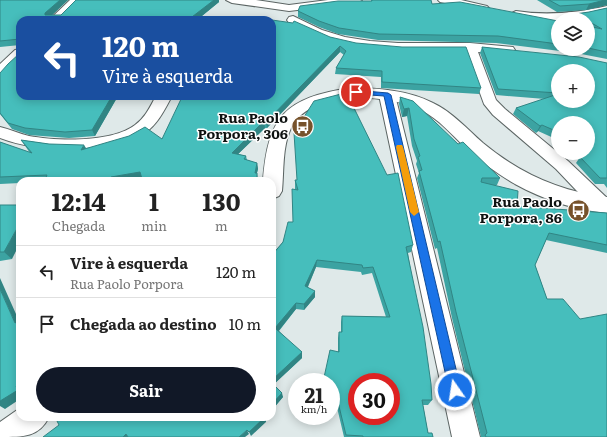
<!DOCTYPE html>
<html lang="pt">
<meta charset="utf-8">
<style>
:root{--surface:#fff;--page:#f6f6f6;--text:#222;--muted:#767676;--line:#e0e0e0;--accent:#111827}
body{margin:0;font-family:Literata,serif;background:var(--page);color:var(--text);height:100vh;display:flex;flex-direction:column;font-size:15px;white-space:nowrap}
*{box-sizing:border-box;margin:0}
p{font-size:13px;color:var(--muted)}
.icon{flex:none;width:22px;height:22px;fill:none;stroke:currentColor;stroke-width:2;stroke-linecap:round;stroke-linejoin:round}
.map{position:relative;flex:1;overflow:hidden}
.drawer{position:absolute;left:16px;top:177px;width:260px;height:244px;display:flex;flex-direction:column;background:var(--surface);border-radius:12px;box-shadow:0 2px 10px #0003}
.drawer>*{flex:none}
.top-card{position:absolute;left:16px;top:16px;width:260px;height:84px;border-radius:12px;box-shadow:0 2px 10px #0003;background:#1a4fa0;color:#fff;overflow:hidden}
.tools{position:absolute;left:551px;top:12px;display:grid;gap:8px}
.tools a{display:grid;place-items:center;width:44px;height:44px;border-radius:50%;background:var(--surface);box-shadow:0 2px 10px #0003;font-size:20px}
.speed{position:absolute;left:288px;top:373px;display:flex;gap:8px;font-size:20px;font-weight:700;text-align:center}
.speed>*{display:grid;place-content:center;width:52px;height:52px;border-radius:50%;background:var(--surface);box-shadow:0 2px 10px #0003;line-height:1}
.speed small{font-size:10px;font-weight:400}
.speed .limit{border:6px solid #d22;background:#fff;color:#111}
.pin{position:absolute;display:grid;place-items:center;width:34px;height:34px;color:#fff;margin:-17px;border:2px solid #fff;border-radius:50%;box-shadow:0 1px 4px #0007}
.me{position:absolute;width:44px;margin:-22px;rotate:347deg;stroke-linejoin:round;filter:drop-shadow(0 0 3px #0008)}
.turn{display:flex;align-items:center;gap:14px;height:84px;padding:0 20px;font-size:18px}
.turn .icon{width:52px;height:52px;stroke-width:2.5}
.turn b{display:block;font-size:28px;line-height:34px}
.eta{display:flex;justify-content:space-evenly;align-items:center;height:68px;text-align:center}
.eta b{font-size:24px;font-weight:700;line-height:28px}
.cta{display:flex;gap:8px;margin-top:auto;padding:8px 20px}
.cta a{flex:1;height:46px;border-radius:24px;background:var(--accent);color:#fff;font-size:16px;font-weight:700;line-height:46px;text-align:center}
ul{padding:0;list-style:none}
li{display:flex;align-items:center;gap:12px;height:52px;padding:0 20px;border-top:1px solid var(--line)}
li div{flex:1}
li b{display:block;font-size:15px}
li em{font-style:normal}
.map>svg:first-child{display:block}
</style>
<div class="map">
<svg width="607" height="437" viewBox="0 0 607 437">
<rect width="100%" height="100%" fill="#dfe9e9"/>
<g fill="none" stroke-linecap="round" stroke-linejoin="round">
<defs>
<path id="minor" d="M70 0H82L62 20H49Z
M226 0H256L289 5 328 0H362L356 3 289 11 232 3Z
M438 0H461L487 6 489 8 487 10 483 11 440 2Z
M607 6V13L578 19H558V21H539L512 17 510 15 512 13 516 11C547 16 576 13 607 6Z
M293 16 322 30 345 37 370 41 398 43H470L513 47 515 50 513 53 508 54 478 52 496 100 505 109 568 161 607 198V211L602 212 595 210 556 169 493 115 484 104 465 52C415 51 361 55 313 35 305 32 297 27 289 23L287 20 289 17Z
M20 49V60L5 74 0 75V64L15 50Z
M387 90 392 92 395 95 480 437H452L379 95 382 92Z
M156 96H172C165 109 158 124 145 133 113 158 36 152 0 138V127C10 129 19 134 29 136 57 141 111 143 135 125 145 118 150 107 156 96Z"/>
<path id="tertiary" d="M350 88C378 88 408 90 433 103 452 112 467 129 483 143 519 173 561 192 607 197V213C575 210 544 200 515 184 498 174 481 162 467 149 452 135 439 119 421 110 387 93 310 89 291 128 282 147 284 171 282 191L279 196 272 199V181H263C268 116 285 98 350 88Z
M20 408V417H49C39 437 24 437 0 437V422Z"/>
</defs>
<!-- minor casing -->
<use href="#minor" stroke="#5c6564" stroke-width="2"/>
<!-- tertiary casing -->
<use href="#tertiary" stroke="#5c6564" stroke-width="2"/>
<!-- minor -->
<use href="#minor" fill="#fff" fill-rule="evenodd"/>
<!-- tertiary -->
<use href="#tertiary" fill="#fff" fill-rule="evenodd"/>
</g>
<!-- wall -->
<path fill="#3ca3a2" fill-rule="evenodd" d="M0 0H68L52 15H61L76 0H219V2L197 20H20V45L0 47Z
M371 0H431L432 4 558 21V49H588V19H572L575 14 589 12 607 8V59L576 53 496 43 378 40 338 34 319 27 298 17V11L371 1Z
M537 0H607V5L586 10 557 12Z
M330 37 481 88 479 94 381 88V77L335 74 336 68 344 55 340 52 267 128H265L238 154 246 156 247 160 257 163 258 169 257 173 258 181H143L142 179 126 181H20V183L0 184V142L30 153 21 140 49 144 86 148 162 139 194 98Z
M482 47 607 63V188L604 184H595L576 163 580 157 588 153V123H558V140L538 131 536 133 513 114 516 108 545 99 496 95 480 53ZM558 71 588 101H558Z
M0 73 118 96 95 136 69 138 29 135 12 129 0 114Z
M400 97 500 178 497 185H495L517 206 607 213V253L546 240 535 265 547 299 607 437H481L452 318 437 248 435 249 417 178 419 173 416 164 417 161 412 146 407 116 402 117 399 104Z
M295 180 413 245 411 252 408 253 432 400 428 405H423L428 433 433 437H344L335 399H331V382L338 352V338L339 332H341V322L342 316 386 317 372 273 362 275 361 272 316 267 308 287 315 297 304 310 296 309 279 331 302 358 274 384 283 397 272 410V255L283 242 293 222 295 190Z
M0 205 12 259 0 261Z"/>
<!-- shaded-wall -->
<path fill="#318584" d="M60 0H68L48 19 45 15V13Z
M214 0H219V2L197 20H188Z
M605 0H607V5L586 10 589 4Z
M340 46V52L267 128 266 122Z
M112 96H118L95 136 92 130Z
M409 108 407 116 402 117 404 109Z
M264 121 265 128 233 159 232 153Z
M542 125 538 131 536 133 540 126Z
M84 145 88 151 81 150Z
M257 163 258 169 255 179V173Z
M140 172 143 178 126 181H111V177Z
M144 178 151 179 152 181H143L142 179Z
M20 223V243L12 259 4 252Z
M317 260 316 267 305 293V286Z
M0 278 20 323H15L0 289Z
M315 291V297L304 310V304Z
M296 303V309L276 334 275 328Z
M302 352V358L272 386V380Z
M20 383V399L5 409 0 406V401L16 386Z
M282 393 283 397 272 410V404Z
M264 417H268L266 419V422L251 436 249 432Z
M247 430 249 434 245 437H239Z
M126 434 130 437H123Z"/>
<!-- building -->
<path fill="#46bebc" stroke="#318584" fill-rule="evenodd" d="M0 0H60L45 13V15H61L76 0H214L188 20H20V39L0 41Z
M372 0H431L432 4 460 2 558 21V44L498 36 379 34 339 28 319 21 298 11 300 6 338 1H372Z
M549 0H605L589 4 560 6Z
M607 8V52L588 48V26L602 29 588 21V19H584L575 14 589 12Z
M258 18 271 20H219Z
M272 20 293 23 294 21 330 37 356 43 402 47H466L481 88 382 82V71L336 68 346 51 340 46 266 122 264 121 232 153 246 156 244 159 257 163 255 173H257V181H152L151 179 144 180V178L142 179 140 172 111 177V181H97V178L45 180 47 175 0 177V142L32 153 21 140 49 144 84 145 81 150 129 136 145 127 162 139 182 97 194 98 196 96H272Z
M482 47 579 57 607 63V178H600L580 157 583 153H588V148L589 146H588V123H558V132L542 125 540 126 516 108 558 94V101H588V71H558V93L498 89Z
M20 53V96H112L92 130 65 132 25 128 8 123 0 113V73L8 64Z
M341 94 347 105 352 104 387 175 398 173 413 245 406 247 423 327 431 384 432 400H422L428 433H432L433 437H363V436L346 435 336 394H331V382H323L330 350 339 352V332H342V316L390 317 373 267 363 268 362 265 317 260 305 286 315 291 304 304 296 303 275 328 302 352 272 380V265L276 262 272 260V255L283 242 288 222H293L292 189 298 190 295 180H297L294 133 314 101ZM357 382H391V416H357Z
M400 97 413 101 458 144 463 142 500 178H482L481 182 518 191 517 206 607 213V245L549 233 535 265 547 299H563L580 319 607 314V437H486L485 435 487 433 456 312 440 241 438 242 419 171 422 170 418 157 420 156 414 139 409 108 404 109Z
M0 205H20V223L4 252H0Z
M0 289 15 323 20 320V383L16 386 18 390 0 401Z
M272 383 282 393 272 404Z
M59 417H265L249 432 247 430 239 437H128L126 434 123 437H43L59 425 56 419Z"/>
<!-- route -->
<path fill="#1a73e8" stroke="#114b97" d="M353 90 388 93 391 95 461 390 459 395 455 396 451 395 449 390 384 96 356 94 353 93Z"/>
<!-- slow -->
<path fill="#f59e0b" d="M397 145H402L403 147 419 212 414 216 410 212 396 147Z"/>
<!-- icons -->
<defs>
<symbol id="bus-disc" viewBox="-11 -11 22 22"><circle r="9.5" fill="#76522b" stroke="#fff"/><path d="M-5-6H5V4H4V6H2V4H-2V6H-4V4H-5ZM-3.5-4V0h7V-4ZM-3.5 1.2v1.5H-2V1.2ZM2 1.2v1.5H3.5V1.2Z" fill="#fff"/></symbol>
</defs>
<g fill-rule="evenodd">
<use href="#bus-disc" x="290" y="114" width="25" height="25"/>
<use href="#bus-disc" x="566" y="198" width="25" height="25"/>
</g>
<g text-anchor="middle" stroke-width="3" stroke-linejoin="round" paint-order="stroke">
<!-- poi labels -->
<g font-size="14" font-weight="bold" fill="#0e1211" stroke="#fff" text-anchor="end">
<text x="288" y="123">Rua Paolo<tspan x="288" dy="16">Porpora, 306</tspan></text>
<text x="562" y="207">Rua Paolo<tspan x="562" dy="16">Porpora, 86</tspan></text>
</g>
</g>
</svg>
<div class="tools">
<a><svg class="icon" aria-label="layers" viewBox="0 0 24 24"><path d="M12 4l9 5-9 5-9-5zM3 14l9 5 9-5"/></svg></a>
<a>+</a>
<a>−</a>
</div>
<div class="speed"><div>21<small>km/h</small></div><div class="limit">30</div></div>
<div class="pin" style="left:356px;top:92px;background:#d93025"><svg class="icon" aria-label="arrive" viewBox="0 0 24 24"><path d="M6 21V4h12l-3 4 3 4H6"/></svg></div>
<svg class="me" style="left:455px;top:390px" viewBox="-20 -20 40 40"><circle r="17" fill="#1a73e8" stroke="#fff" stroke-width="3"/><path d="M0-11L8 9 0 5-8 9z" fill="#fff"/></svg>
<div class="top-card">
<div class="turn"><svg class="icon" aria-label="left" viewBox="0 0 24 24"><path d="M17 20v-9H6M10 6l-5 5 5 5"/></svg><div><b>120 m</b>Vire à esquerda</div></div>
</div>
<section class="drawer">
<div class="eta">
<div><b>12:14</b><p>Chegada</p></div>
<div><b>1</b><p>min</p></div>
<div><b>130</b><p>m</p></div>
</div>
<ul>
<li><svg class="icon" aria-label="left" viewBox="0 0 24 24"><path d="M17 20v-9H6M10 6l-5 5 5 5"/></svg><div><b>Vire à esquerda</b><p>Rua Paolo Porpora</p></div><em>120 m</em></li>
<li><svg class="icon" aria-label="arrive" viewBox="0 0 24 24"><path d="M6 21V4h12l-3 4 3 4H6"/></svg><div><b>Chegada ao destino</b></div><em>10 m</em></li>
</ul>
<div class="cta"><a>Sair</a></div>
</section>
</div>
